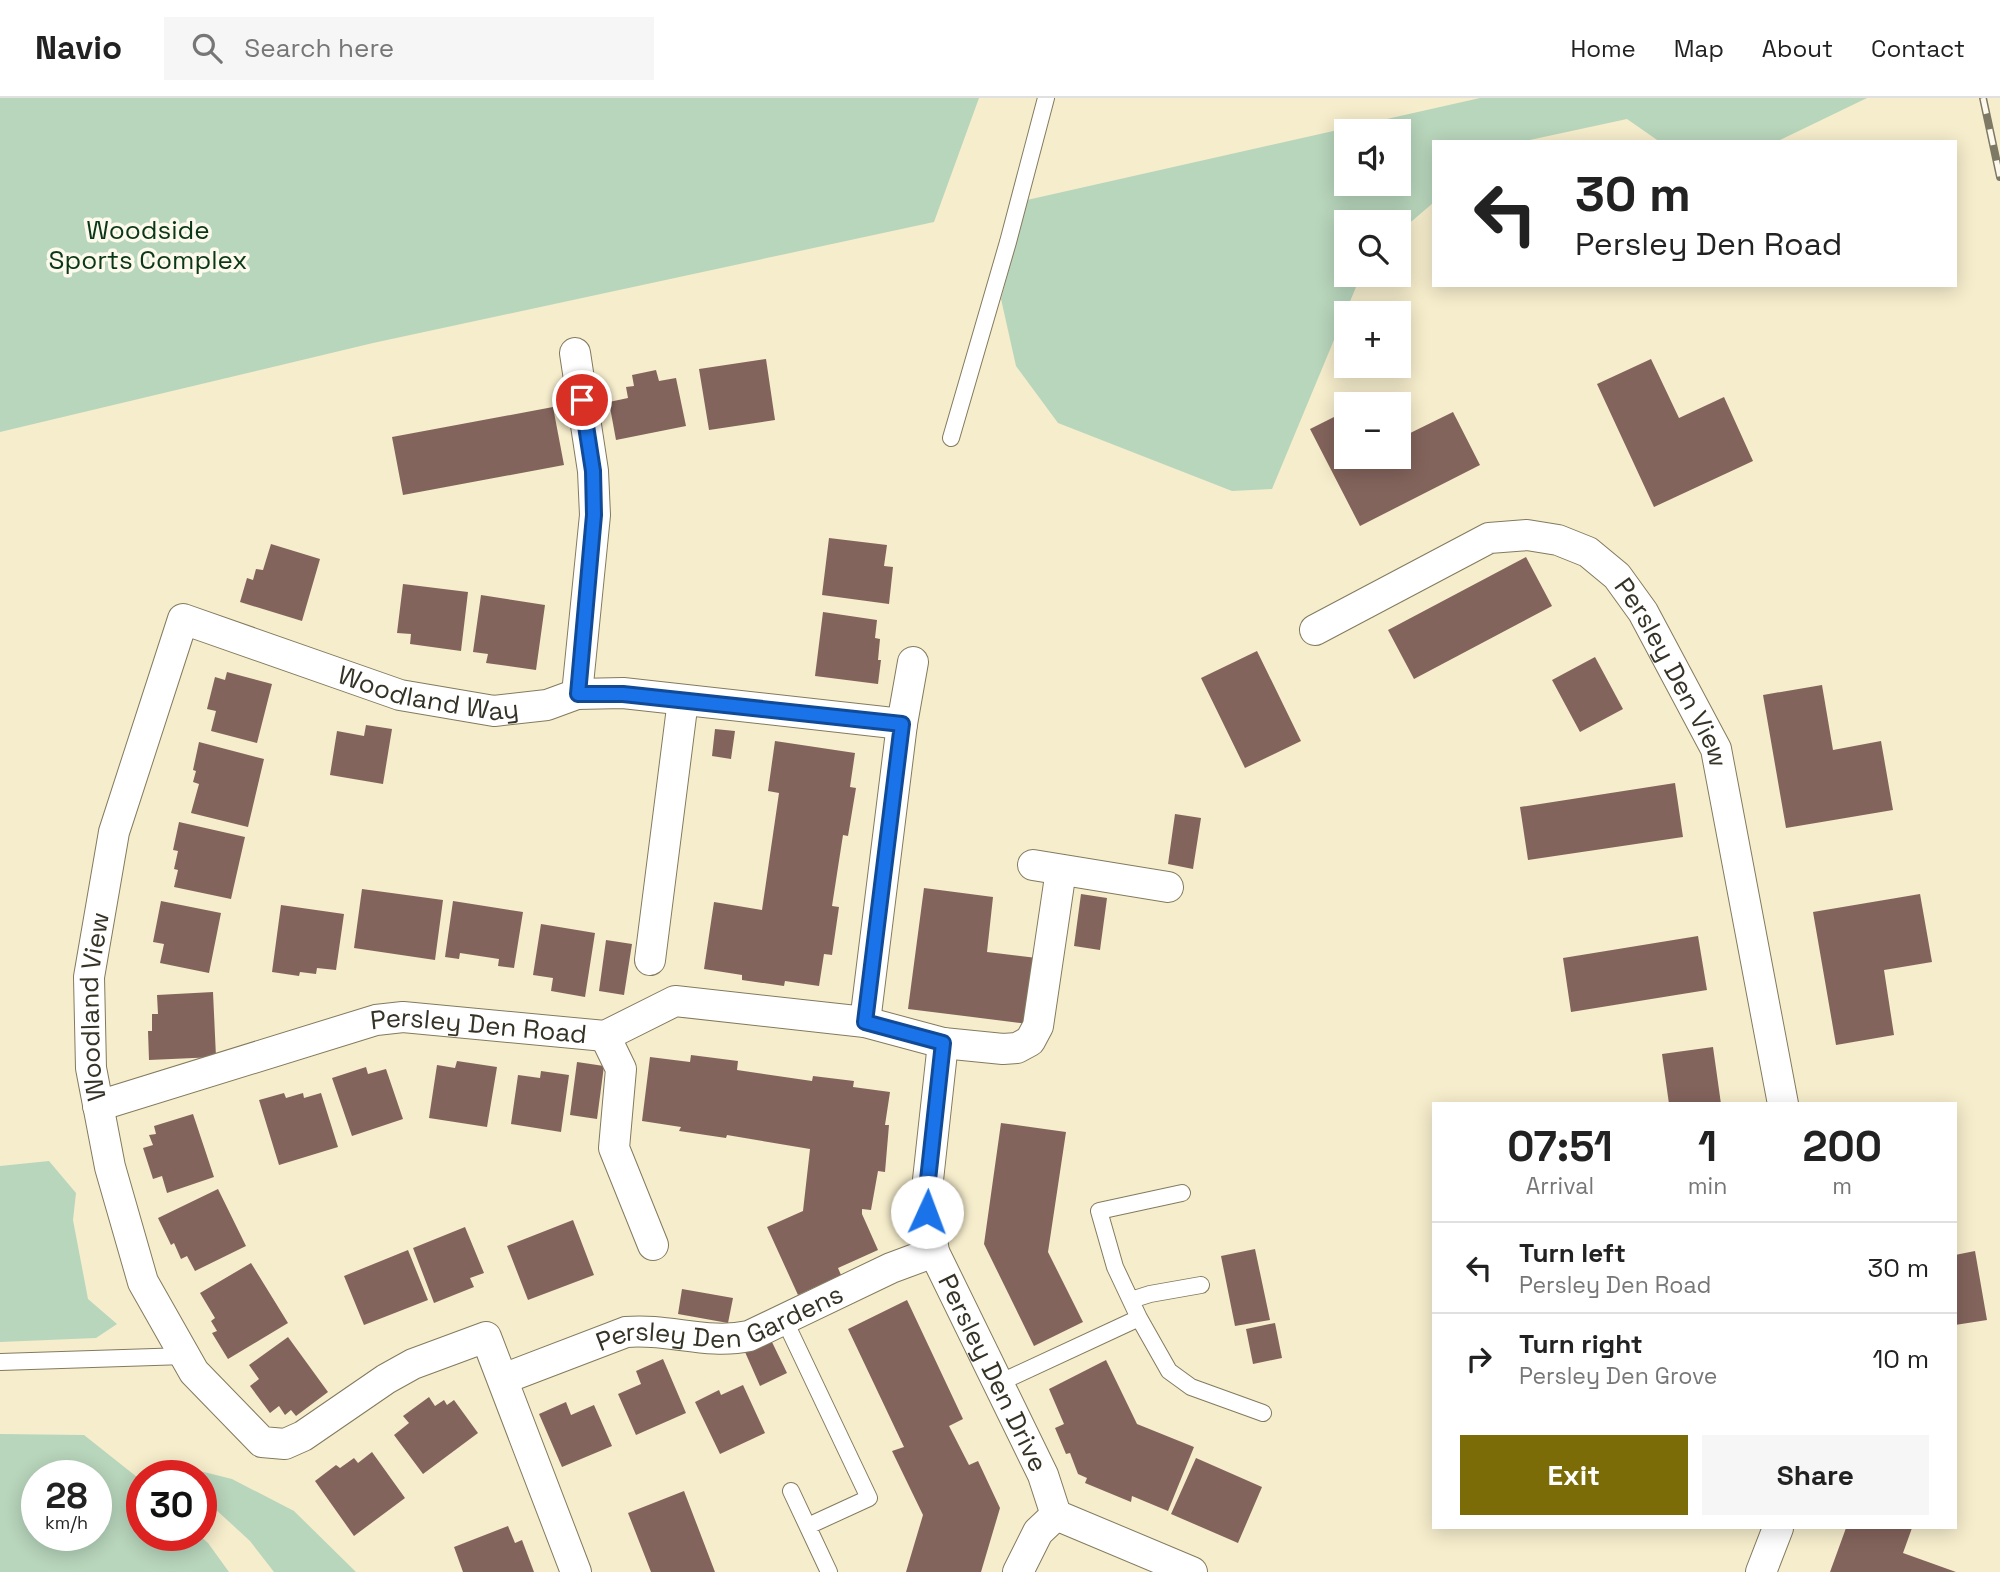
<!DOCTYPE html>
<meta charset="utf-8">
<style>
:root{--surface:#fff;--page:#f6f6f6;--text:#222;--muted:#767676;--line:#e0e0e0;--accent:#7b6c07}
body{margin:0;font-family:"Space Grotesk",sans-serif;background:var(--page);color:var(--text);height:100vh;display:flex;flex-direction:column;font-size:26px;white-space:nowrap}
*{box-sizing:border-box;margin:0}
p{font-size:23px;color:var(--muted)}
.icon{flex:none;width:38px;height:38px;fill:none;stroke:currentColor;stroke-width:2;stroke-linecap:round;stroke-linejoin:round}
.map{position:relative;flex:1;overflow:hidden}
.sheet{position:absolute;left:1432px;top:1004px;width:525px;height:427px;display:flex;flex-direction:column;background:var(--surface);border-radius:0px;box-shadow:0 4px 18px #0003}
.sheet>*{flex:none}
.banner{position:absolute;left:1432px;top:42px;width:525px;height:147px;border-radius:0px;box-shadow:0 4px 18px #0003;background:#fff;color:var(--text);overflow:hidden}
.tools{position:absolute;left:1334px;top:21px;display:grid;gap:14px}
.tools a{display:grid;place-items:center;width:77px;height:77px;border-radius:0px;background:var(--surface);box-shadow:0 4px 18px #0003;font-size:35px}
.speed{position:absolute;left:21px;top:1362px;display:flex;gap:14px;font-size:35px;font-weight:700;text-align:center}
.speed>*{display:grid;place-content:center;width:91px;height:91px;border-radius:50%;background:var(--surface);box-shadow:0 4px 18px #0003;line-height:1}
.speed small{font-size:18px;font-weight:400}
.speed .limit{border:10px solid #d22;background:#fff;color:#111}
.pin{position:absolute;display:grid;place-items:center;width:60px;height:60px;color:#fff;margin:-30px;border:4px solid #fff;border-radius:50%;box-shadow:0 2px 7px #0007}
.me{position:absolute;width:77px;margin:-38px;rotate:2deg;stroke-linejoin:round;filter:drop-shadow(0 0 5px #0008)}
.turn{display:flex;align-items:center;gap:24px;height:147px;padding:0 28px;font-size:32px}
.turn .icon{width:91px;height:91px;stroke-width:2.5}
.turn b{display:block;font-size:49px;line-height:60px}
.eta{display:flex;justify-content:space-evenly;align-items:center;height:119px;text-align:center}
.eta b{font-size:42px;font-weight:600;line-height:49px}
.primary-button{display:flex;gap:14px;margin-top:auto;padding:14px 28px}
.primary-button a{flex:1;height:80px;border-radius:0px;background:var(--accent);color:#fff;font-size:28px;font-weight:600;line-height:80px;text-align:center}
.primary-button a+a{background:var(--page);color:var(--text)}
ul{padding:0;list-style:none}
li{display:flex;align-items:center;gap:21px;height:91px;padding:0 28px;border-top:2px solid var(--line)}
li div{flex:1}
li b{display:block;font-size:26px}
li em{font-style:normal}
header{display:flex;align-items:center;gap:42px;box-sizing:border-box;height:98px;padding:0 35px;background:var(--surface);border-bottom:2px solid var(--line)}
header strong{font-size:33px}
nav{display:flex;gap:38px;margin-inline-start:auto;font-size:24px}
.search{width:490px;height:63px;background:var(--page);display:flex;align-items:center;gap:18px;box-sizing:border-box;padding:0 24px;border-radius:0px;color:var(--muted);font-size:26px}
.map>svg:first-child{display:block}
</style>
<header>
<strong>Navio</strong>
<div class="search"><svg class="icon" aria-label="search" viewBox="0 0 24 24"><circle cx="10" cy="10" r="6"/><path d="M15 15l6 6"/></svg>Search here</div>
<nav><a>Home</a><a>Map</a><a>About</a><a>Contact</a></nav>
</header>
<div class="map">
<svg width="2000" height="1474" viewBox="0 0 2000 1474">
<rect width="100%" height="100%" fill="#f6edcc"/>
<!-- green -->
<path fill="#b8d6bc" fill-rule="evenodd" d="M0 0H979L934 124 373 245 0 334Z
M1480 0H1867L1776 44H1660L1627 21 1521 44H1433V105L1398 135V124H1346V177H1361L1272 391 1232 393 1058 325 1016 268 1001 201 1027 102ZM1346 33H1398V86H1346Z
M49 1063 76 1095 73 1122 88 1201 117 1226 96 1240 0 1244V1068Z
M0 1336 84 1337 142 1383V1437H199L208 1445 229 1474H0ZM37 1377H96V1437H37Z
M164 1364 232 1381 294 1413 356 1474H274L250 1443 201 1398V1377H179Z"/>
<!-- building -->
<path fill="#83645c" d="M766 261 775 322 709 332 699 271Z
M1651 261 1679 320 1724 299 1753 363 1654 409 1597 286Z
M656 272 659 283 676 280 686 328 616 342 609 304 628 300 626 289 634 288 632 277Z
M1372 299 1376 306H1358Z
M553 309 564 367 403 397 392 339Z
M1346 313V359H1398V341L1453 314 1480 367 1360 428 1310 331Z
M829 440 887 447 884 468 893 469 889 506 822 497Z
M271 446 320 461 302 523 240 504 247 480 253 482 256 471 263 472Z
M1526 459 1552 508 1414 581 1388 532Z
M403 486 468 494 461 553 410 546 411 536 397 535Z
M481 497 545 507 536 572 486 565 488 556 473 554Z
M823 514 877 522 875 540 880 541 878 562H881L878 586 815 578Z
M1257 553 1301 643 1245 670 1201 580Z
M1595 559 1623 611 1580 634 1552 582Z
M227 574 272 586 257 645 211 633 216 613 207 611 215 579 225 582Z
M1822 587 1833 652 1881 643 1893 712 1786 730 1763 597Z
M366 627 392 631 383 686 330 677 337 633 364 638Z
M715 631 735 633 731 661 712 658Z
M775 643 855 655 850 689 856 690 848 738 843 737 832 808 839 809 832 857 824 856 819 888 785 883 784 888 742 882V877L704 871 714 804 762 812 779 695 768 693Z
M199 644 264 661 248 729 191 715 199 686 193 684 196 673 193 672Z
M1675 685 1683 739 1528 762 1520 709Z
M1175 716 1201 720 1193 771 1168 766Z
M179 724 245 739 231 801 174 789 178 772 174 771 178 753 173 752Z
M924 790 993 799 987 854 1037 860 1029 926 908 911Z
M362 791 443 802 435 862 354 850Z
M1081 796 1107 800 1100 852 1074 848Z
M1920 796 1932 864 1884 872 1894 937 1836 947 1813 814Z
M161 803 221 815 209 875 160 865 164 846 153 844Z
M453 803 523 814 514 870 498 868 499 861 460 855 459 861 445 859Z
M281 807 344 816 336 872 317 870 316 876 300 874 299 878 272 874Z
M541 826 595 835 585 899 551 893 553 880 533 877Z
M1698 838 1707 892 1571 914 1563 860Z
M606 842 632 846 624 897 599 893Z
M213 894 216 959 149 962 148 933H152V916H158L157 897Z
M1713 949 1721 1006H1669L1662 956Z
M691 957 738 963 737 972 812 983 813 978 854 983 853 989 890 994 885 1027H889L885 1074 878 1073 871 1112 862 1111V1116L878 1152 838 1170 841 1177 798 1197 767 1129 803 1113 810 1051 727 1037 726 1040 679 1033 681 1029 642 1023 650 959 690 964Z
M457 963 497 969 487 1029 429 1020 437 967 455 970Z
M577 964 604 968 597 1021 570 1017Z
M366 969 368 976 386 971 403 1021 352 1038 332 980Z
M541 973 569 977 561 1034 511 1026 518 977 540 980Z
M284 995 286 1000 303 995 304 1000 321 995 338 1049 279 1067 259 1002Z
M193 1016 214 1079 167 1095 162 1078 153 1081 143 1050 153 1047 149 1037 156 1036 154 1028Z
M1001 1025 1066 1034 1048 1154 1083 1224 1034 1248 984 1146Z
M218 1091 246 1148 195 1173 187 1158 181 1161 174 1145 171 1147 158 1120Z
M573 1122 594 1177 528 1202 507 1148Z
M465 1129 484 1175 470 1180 474 1189 434 1205 413 1150Z
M1255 1151 1270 1222 1235 1228 1221 1158Z
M408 1152 428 1202 364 1227 344 1178Z
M1975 1153 1987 1222 1955 1227V1157Z
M251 1165 288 1225 228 1261 212 1235 217 1233 211 1223 215 1220 200 1195Z
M682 1191 733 1200 728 1225 678 1216Z
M907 1202 963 1321 949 1328 969 1367 978 1363 1000 1410 981 1474H906L923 1417 892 1353 904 1349 848 1231Z
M1275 1225 1282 1260 1253 1266 1246 1231Z
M288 1239 328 1294 296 1318 291 1312 285 1317 279 1308 270 1315 250 1288 259 1281 249 1267Z
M771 1242 787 1275 760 1288 745 1254Z
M663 1261 686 1315 636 1337 618 1296 641 1286 636 1273Z
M1106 1262 1137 1326 1194 1349 1168 1413 1132 1398 1131 1404 1085 1385 1087 1380 1078 1376 1070 1355 1066 1356 1055 1330 1064 1326 1049 1291Z
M743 1287 765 1335 720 1356 695 1304 719 1292 721 1297Z
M429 1299 435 1308 444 1302 447 1307 454 1302 478 1335 423 1376 394 1337 409 1325 403 1318Z
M566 1304 571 1317 594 1307 612 1348 562 1369 539 1316Z
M372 1354 405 1400 354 1438 315 1383 336 1367 340 1370 354 1360 358 1365Z
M1196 1360 1262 1389 1238 1445 1171 1416Z
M684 1393 715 1474H651L628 1415Z
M508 1428 515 1445 522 1442 534 1474H463L454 1449Z
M1846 1430H1912L1903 1455 1956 1474H1830Z"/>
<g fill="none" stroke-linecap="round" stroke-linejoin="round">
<defs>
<path id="service" d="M951 340 1008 144 1046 0
M1182 1095 1099 1113 1115 1169 1139 1220 1169 1273 1191 1289 1263 1315
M1131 1202 1150 1196 1201 1187
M784 1221 869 1400 808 1428
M0 1264 185 1258
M999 1285 1139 1220
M791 1393 829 1474"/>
<g id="minor">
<path d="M575 255 593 373 595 417 577 596"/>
<path id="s1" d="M1315 532 1489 440 1527 437 1558 442 1588 454 1617 478 1643 514 1716 651 1783 1006"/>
<path d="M1033 767 1168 789"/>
<path d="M650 862 683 602"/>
<path d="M865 924 902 626 913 564"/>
<path d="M605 938 621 971 614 1050 653 1147"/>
<path id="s2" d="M943 945 926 1100 934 1154 1043 1377 1056 1417 1192 1474"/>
<path id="s3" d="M98 1008 376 922 403 919 605 938 675 903 865 924 943 945 1003 951 1017 950 1030 943 1038 928 1061 772"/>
<path id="s4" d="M503 1281 626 1234C668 1230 707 1247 749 1238L891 1170 934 1154"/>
<path id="s5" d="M576 1474 486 1239 413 1266 386 1281 303 1338 285 1346 262 1344 194 1274 143 1184 110 1069 91 970 89 879 114 734 183 521 400 597 494 613 547 607 577 596 623 595 902 626"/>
<path d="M1018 1474 1038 1434 1056 1417"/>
<path d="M1761 1474 1778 1430"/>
</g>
</defs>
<!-- service casing -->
<use href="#service" stroke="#837a5e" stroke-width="18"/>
<!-- minor casing -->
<use href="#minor" stroke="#837a5e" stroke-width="32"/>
<!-- service -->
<use href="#service" stroke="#fff" stroke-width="16"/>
<!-- minor -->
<use href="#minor" stroke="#fff" stroke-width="30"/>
<defs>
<path id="rail" d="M1983 0 2000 79"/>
</defs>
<!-- rail casing -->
<use href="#rail" stroke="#7e7965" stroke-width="8"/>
<!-- rail -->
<use href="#rail" stroke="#fdfaed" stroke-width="5" stroke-dasharray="16" stroke-linecap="butt"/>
</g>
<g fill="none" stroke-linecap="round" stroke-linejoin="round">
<defs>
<path id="route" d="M582 302 593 373 594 417 578 596H623L902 626 865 924 943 945 926 1100 927 1114"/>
</defs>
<!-- route casing -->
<use href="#route" stroke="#114b97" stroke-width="18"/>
<!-- route -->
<use href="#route" stroke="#1a73e8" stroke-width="12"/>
</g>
<g text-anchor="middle" stroke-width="7" stroke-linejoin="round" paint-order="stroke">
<!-- park labels -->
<g font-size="26" fill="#0a3716" stroke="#fdfaed">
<text x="148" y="141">Woodside<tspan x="148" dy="30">Sports Complex</tspan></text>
</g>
<!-- street labels -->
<g font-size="26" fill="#353226" stroke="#fdfaed">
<text dy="9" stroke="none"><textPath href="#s1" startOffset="448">Persley Den View</textPath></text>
<text dy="9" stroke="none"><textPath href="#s5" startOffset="1645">Woodland Way</textPath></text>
<text dy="9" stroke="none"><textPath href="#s5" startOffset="987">Woodland View</textPath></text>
<text dy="9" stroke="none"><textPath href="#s3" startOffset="394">Persley Den Road</textPath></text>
<text dy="9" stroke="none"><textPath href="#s4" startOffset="229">Persley Den Gardens</textPath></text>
<text dy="9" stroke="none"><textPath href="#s2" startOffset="345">Persley Den Drive</textPath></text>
</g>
</g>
</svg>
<div class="tools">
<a><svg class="icon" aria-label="sound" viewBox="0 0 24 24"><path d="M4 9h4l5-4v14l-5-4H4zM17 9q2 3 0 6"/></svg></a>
<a><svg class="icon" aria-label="search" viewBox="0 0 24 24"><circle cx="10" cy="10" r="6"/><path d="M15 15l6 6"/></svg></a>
<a>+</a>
<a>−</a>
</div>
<div class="speed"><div>28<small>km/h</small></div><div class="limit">30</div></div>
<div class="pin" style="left:582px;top:302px;background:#d93025"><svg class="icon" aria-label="arrive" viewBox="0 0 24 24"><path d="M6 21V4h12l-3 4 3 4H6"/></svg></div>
<svg class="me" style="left:927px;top:1114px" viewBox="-20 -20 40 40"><circle r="19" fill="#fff"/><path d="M0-13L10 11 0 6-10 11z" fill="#1a73e8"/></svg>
<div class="banner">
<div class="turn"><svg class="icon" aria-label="left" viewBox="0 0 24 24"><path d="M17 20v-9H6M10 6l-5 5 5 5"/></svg><div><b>30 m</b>Persley Den Road</div></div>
</div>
<section class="sheet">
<div class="eta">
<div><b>07:51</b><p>Arrival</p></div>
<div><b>1</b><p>min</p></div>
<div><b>200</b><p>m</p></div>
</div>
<ul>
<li><svg class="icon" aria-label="left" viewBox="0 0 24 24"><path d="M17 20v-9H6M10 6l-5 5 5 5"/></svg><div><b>Turn left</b><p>Persley Den Road</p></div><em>30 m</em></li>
<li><svg class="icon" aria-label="right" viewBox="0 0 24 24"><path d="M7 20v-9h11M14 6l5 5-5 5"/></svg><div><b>Turn right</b><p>Persley Den Grove</p></div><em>10 m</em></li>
</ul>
<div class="primary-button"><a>Exit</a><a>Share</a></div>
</section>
</div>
